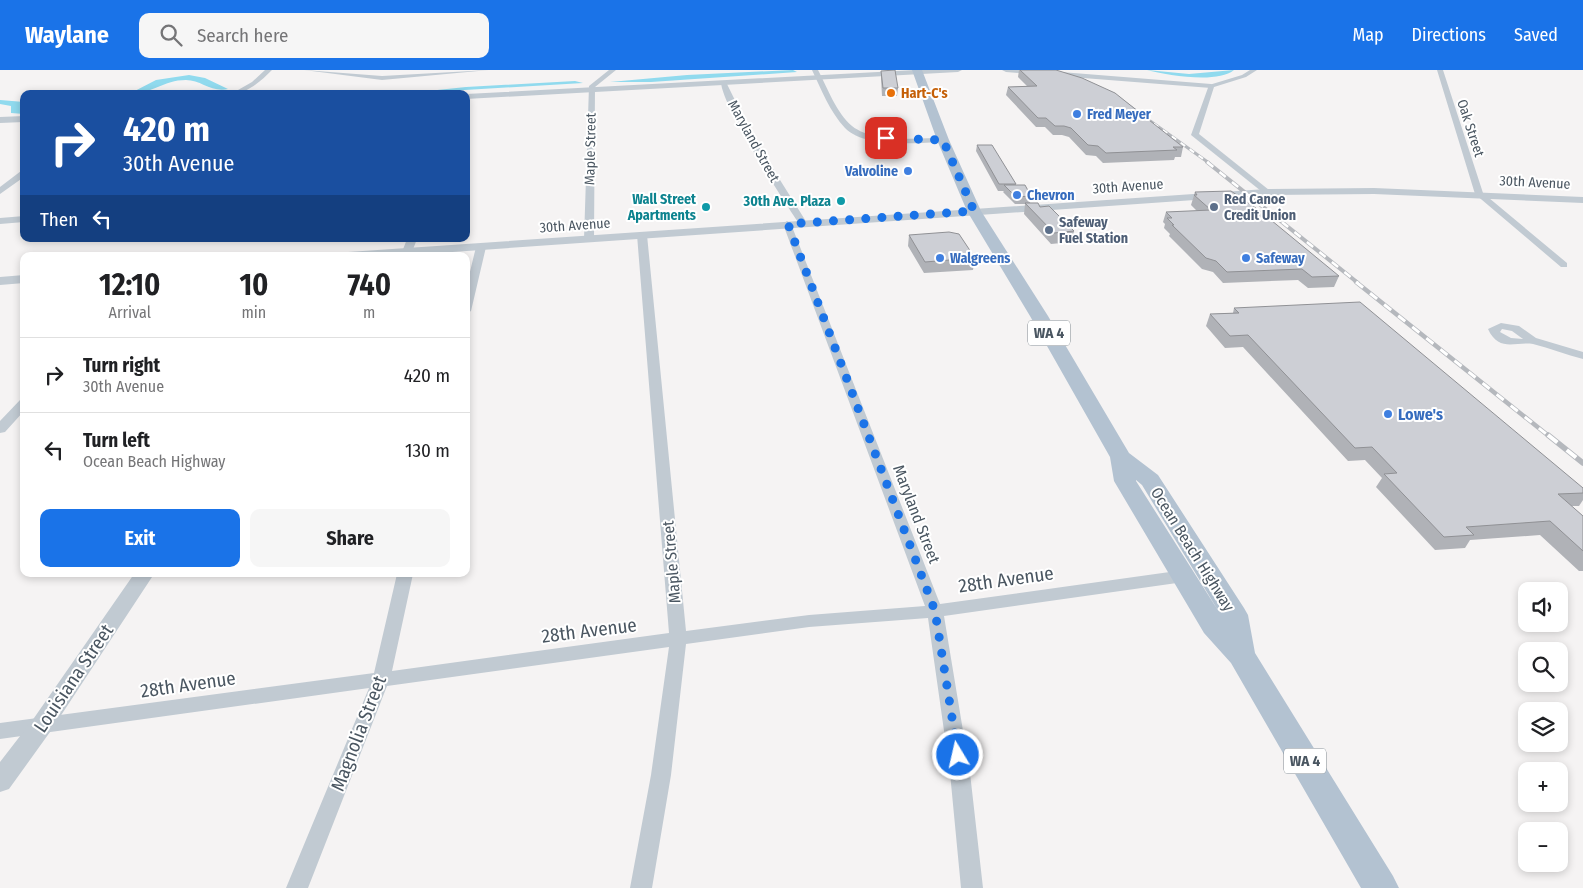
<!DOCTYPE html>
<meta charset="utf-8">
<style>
:root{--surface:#fff;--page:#f6f6f6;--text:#202124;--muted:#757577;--line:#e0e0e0;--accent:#1a73e8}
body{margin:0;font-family:"Fira Sans Condensed",sans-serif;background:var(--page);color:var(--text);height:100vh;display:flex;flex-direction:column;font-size:19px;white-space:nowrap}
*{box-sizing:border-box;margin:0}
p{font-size:16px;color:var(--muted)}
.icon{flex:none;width:28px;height:28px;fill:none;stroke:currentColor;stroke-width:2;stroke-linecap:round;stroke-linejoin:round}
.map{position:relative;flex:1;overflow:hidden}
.sheet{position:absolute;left:20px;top:182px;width:450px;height:325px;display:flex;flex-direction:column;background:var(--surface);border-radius:10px;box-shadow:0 2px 8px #0003}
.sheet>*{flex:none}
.guide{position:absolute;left:20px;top:20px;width:450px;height:152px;border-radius:10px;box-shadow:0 2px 8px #0003;background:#1a4fa0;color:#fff;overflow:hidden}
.buttons{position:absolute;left:1518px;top:512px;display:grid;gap:10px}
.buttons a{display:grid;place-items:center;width:50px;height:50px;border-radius:10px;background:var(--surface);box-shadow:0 2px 8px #0003;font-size:25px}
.pin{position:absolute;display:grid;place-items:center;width:42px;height:42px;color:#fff;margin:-21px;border-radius:10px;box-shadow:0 2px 8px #0006}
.me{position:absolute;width:55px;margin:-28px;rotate:351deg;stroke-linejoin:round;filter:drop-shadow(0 0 4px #0008)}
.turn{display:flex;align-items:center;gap:18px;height:105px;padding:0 20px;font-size:22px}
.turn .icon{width:65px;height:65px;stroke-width:2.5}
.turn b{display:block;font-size:35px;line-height:42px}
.then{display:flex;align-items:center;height:48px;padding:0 20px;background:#0003;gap:10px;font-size:19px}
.eta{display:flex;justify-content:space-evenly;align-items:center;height:85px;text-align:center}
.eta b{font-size:30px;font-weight:700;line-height:35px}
.action{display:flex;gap:10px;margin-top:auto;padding:10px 20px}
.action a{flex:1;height:58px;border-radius:10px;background:var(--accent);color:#fff;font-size:20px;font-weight:700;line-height:58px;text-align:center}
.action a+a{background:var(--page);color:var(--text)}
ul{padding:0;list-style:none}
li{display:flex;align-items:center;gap:15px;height:75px;padding:0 20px;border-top:1px solid var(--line)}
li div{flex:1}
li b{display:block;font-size:19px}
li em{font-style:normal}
header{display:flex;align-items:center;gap:30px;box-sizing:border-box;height:70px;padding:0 25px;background:var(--accent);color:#fff}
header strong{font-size:24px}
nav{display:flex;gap:28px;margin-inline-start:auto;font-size:18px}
.search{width:350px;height:45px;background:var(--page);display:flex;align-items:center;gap:12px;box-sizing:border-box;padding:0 18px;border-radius:10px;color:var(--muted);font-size:19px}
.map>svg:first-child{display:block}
</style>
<header>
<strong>Waylane</strong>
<div class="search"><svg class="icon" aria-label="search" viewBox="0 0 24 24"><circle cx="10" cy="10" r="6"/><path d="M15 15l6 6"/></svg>Search here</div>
<nav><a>Map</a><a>Directions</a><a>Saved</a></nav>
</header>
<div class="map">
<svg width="1583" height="818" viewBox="0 0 1583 818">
<rect width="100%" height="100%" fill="#f5f3f3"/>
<!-- water -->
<path fill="#90daee" d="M793 0 797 2 651 12H610L687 5Z
M1147 0 1189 4 1234 0C1217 14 1167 5 1147 0Z
M189 5 205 8 228 19C212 23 201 10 186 10 163 10 153 24 129 24L156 10Z
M575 11 583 13 399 24 466 17Z
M0 30 24 32V44L11 43V36L0 34Z"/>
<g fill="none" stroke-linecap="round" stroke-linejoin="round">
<!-- minor -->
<path fill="#c1cad2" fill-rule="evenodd" d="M265 0H272C261 11 247 24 231 24L252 12Z
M304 0 382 6 489 0 382 10Z
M609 0H616L595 17 594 169 589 172 584 169 589 16Z
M812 0H818C827 17 837 44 852 56 873 73 918 68 943 68L947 70 943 72C917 73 864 78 845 58 830 42 821 19 812 0Z
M1250 0H1257L1246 7 1214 17 1199 64 1269 120 1270 122 1266 125 1191 65 1209 15 1242 5Z
M1437 0H1443L1483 123 1567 193V197H1561L1475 124Z
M721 11 726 12 753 67 807 153 806 155H800C784 131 720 34 721 11Z
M21 101H24V107L0 124V117Z
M24 146V152L0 154V148Z
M787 151 791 154 940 534 1184 500 1190 502 1192 506 1190 510 1184 512 944 546 970 703 983 818H961L950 703 928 548 809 557 686 574 671 705 652 818H630L651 705 669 577 387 616 308 818H286L369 618 0 669V653L374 603 397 504H413L392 601 669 563 637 165 642 162 647 165 686 561 809 545 925 536 783 154Z
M407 169H417L412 182 407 185 402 182Z
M481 174 486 177 471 241 466 244V218L476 177Z
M1501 253 1519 256 1536 268 1583 282V289C1566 285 1550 278 1533 274 1516 271 1499 283 1488 259ZM1502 259 1512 261 1523 269 1511 268 1500 262Z
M24 329V341L5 362 0 363V351L20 330Z"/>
<!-- tertiary -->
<path fill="#c1cad2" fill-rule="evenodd" d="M915 0H962L958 2 466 29V24Z
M1002 0H1036L1211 14 1215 16 1211 18 1006 2Z
M24 46V52L0 53V47Z
M1374 118 1583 127V133L1374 124 1266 125 395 186H342L348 182 1266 119Z
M24 205V213L0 215V207Z
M134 504H154L50 662 9 719 0 722V692L34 648Z"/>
<!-- primary -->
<path fill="#b3c2d1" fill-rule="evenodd" d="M912 0H922L949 70 981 141 1048 246 1129 383 1158 405 1244 538 1248 545 1255 583 1393 806 1399 818H1361L1231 593 1204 563 1114 411 1110 387 1030 246 967 141 937 70ZM1136 410 1142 415 1219 542 1136 411Z"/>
<defs>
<path id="rail-far3" d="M1118 28 1209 93"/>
<path id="rail-far2" d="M1207 92 1358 213"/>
<path id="rail-far1" d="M1356 212 1550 367"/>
<path id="rail" d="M1548 365 1583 393"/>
</defs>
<!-- rail-far3 casing -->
<use href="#rail-far3" stroke="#b5b8bd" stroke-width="3"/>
<!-- rail-far2 casing -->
<use href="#rail-far2" stroke="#b5b8bd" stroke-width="4"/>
<!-- rail-far1 casing -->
<use href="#rail-far1" stroke="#b5b8bd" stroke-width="4.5"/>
<!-- rail casing -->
<use href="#rail" stroke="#b5b8bd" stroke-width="5.5"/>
<!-- rail-far3 -->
<use href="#rail-far3" stroke="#fff" stroke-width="2" stroke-dasharray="5.5" stroke-linecap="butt"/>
<!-- rail-far2 -->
<use href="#rail-far2" stroke="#fff" stroke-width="2.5" stroke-dasharray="8" stroke-linecap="butt"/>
<!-- rail-far1 -->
<use href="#rail-far1" stroke="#fff" stroke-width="3" stroke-dasharray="9" stroke-linecap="butt"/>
<!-- rail -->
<use href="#rail" stroke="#fff" stroke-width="4" stroke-dasharray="12" stroke-linecap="butt"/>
</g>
<!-- wall -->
<path fill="#b0b2b7" d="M1019 0H1056L1183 77 1181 87H1175L1174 90 1103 93 1096 86 1086 85 1069 67 1062 65H1053L1045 57H1036L1006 25 1008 17 1027 16 1018 7Z
M881 1 898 18 897 26H882L881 8Z
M977 75 1016 114V115L1031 126 1030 133 1040 137 1074 161 1072 172 1051 174 1024 144 1025 134H1015L1003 122 1004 121H998L976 81Z
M1195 122 1339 206 1334 217 1308 218 1298 210 1223 213 1213 202 1202 199 1169 166 1170 164 1164 158 1165 154 1163 152 1166 142 1197 141 1191 135Z
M909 165 975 188 973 200 924 203 908 176Z
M1234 238 1583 418V430L1579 436H1571L1583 446V501H1579L1540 465 1470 470 1465 478 1435 480 1376 417 1382 408 1365 390 1348 391 1243 277 1225 278 1206 256 1210 244 1233 243Z"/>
<!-- building -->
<path fill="#cdcfd5" stroke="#909195" d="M895 0 898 18H883L881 1Z
M1020 0H1056L1082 8 1115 23 1183 77H1173L1177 80 1106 83 1098 76 1088 75 1071 58 1064 56H1055L1046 48H1038L1008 17 1037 16Z
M977 75H992L1016 114H999Z
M1004 115H1025L1031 126 1016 127Z
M1231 121 1260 141 1339 206 1312 207 1302 199 1227 202 1216 191 1206 188 1172 155H1174L1167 148H1172L1166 142 1211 140 1194 125H1197L1195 122Z
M1025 133H1038L1040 137 1049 136 1074 161 1054 163Z
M949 162 959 164 975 188 925 192 909 165Z
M1360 232 1583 418V423L1558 424 1583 446V481L1550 451 1466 457 1474 465 1444 467 1384 404 1397 403 1372 377 1355 378 1248 265 1230 266 1210 244 1239 243 1234 238Z"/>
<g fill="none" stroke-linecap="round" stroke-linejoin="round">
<!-- route -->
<path stroke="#1a73e8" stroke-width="9" stroke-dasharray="0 16.2" d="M886 68 943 70 974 141 788 154 935 541 958 685"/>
</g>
<!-- markers -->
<circle fill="#e8710a" stroke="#fff" stroke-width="2" cx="891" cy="23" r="5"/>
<g fill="#3f7fe0" stroke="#fff" stroke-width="2">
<circle cx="1077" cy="44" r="5"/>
<circle cx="908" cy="101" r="5"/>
<circle cx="1017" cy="125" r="5"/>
<circle cx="940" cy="188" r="5"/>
<circle cx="1246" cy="188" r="5"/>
<circle cx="1388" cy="344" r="5"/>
</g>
<g fill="#0f9aa8" stroke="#fff" stroke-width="2">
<circle cx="841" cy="131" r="5"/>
<circle cx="706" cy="137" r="5"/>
</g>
<g fill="#5c6f8a" stroke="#fff" stroke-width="2">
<circle cx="1214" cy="137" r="5"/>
<circle cx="1049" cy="160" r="5"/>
</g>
<g text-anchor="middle" stroke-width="4" stroke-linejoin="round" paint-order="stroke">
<!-- far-food labels -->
<g font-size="14" font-weight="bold" fill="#c56008" stroke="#fff" text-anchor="start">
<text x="901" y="28">Hart-C's</text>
</g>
<!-- far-shop labels -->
<g font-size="14" font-weight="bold" fill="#366cbe" stroke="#fff" text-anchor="start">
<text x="1087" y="49">Fred Meyer</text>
<text x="898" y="106" text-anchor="end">Valvoline</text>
<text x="1027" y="130">Chevron</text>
<text x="950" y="193">Walgreens</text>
<text x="1256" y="193">Safeway</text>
</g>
<!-- far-street labels -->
<g font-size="14" fill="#4a5661" stroke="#fff">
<text transform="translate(1471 58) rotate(72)" y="5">Oak Street</text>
<text transform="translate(754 71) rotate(61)" y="5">Maryland Street</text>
<text transform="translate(590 79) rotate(-89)" y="5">Maple Street</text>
<text transform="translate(1535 112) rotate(3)" y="5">30th Avenue</text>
<text transform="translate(1128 116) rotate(-4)" y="5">30th Avenue</text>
<text transform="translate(575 155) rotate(-4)" y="5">30th Avenue</text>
</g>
<!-- far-culture labels -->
<g font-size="14" font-weight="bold" fill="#0d838f" stroke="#fff" text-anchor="end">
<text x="696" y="134">Wall Street<tspan x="696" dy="16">Apartments</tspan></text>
<text x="831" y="136">30th Ave. Plaza</text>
</g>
<!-- far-service labels -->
<g font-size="14" font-weight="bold" fill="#4e5e75" stroke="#fff" text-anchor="start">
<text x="1224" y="134">Red Canoe<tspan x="1224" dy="16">Credit Union</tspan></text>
<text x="1059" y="157">Safeway<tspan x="1059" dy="16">Fuel Station</tspan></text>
</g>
<!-- shield labels -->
<g fill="#fff" stroke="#808990" stroke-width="1">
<rect x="1028" y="250.5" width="42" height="25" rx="4"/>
<rect x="1284" y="678.5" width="42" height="25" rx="4"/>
</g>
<g font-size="15" font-weight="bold" fill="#4a5661">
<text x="1049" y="268">WA 4</text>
<text x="1305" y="696">WA 4</text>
</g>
<!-- shop labels -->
<g font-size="16" font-weight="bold" fill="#366cbe" stroke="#fff" text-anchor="start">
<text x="1398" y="350">Lowe's</text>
</g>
<!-- street labels -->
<g font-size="16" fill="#4a5661" stroke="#fff">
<text transform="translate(917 444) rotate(69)" y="6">Maryland Street</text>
<text transform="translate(1193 479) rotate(58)" y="6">Ocean Beach Highway</text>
<text transform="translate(671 492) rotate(-95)" y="6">Maple Street</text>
</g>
<!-- near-street labels -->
<g font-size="19" fill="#4a5661" stroke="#fff">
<text transform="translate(1006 509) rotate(-8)" y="7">28th Avenue</text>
<text transform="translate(589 560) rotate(-7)" y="7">28th Avenue</text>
<text transform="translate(73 608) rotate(-56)" y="7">Louisiana Street</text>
<text transform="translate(188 614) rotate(-8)" y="7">28th Avenue</text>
<text transform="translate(358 663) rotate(-69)" y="7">Magnolia Street</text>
</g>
</g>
</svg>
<div class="buttons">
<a><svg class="icon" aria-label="sound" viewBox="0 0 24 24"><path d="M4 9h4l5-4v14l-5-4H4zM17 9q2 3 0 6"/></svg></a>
<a><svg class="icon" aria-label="search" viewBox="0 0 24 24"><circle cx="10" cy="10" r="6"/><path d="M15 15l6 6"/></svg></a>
<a><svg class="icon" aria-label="layers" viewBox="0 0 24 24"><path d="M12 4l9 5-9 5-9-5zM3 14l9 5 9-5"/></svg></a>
<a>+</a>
<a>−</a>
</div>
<div class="pin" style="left:886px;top:68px;background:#d93025"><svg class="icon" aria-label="arrive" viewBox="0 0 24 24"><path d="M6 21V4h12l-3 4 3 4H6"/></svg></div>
<svg class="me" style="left:958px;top:685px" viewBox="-20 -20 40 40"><circle r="17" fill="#1a73e8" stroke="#fff" stroke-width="3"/><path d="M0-11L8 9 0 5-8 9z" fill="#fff"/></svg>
<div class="guide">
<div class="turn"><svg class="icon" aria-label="right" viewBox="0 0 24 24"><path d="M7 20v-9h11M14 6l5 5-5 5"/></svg><div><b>420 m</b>30th Avenue</div></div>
<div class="then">Then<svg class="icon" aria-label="left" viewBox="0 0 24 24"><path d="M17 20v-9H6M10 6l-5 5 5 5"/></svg></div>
</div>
<section class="sheet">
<div class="eta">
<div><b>12:10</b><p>Arrival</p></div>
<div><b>10</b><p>min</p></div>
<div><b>740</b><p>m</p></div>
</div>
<ul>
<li><svg class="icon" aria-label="right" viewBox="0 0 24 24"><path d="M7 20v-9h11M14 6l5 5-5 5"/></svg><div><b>Turn right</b><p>30th Avenue</p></div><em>420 m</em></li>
<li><svg class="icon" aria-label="left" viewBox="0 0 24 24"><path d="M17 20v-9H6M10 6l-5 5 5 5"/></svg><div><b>Turn left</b><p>Ocean Beach Highway</p></div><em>130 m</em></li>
</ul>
<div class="action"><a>Exit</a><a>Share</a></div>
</section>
</div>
